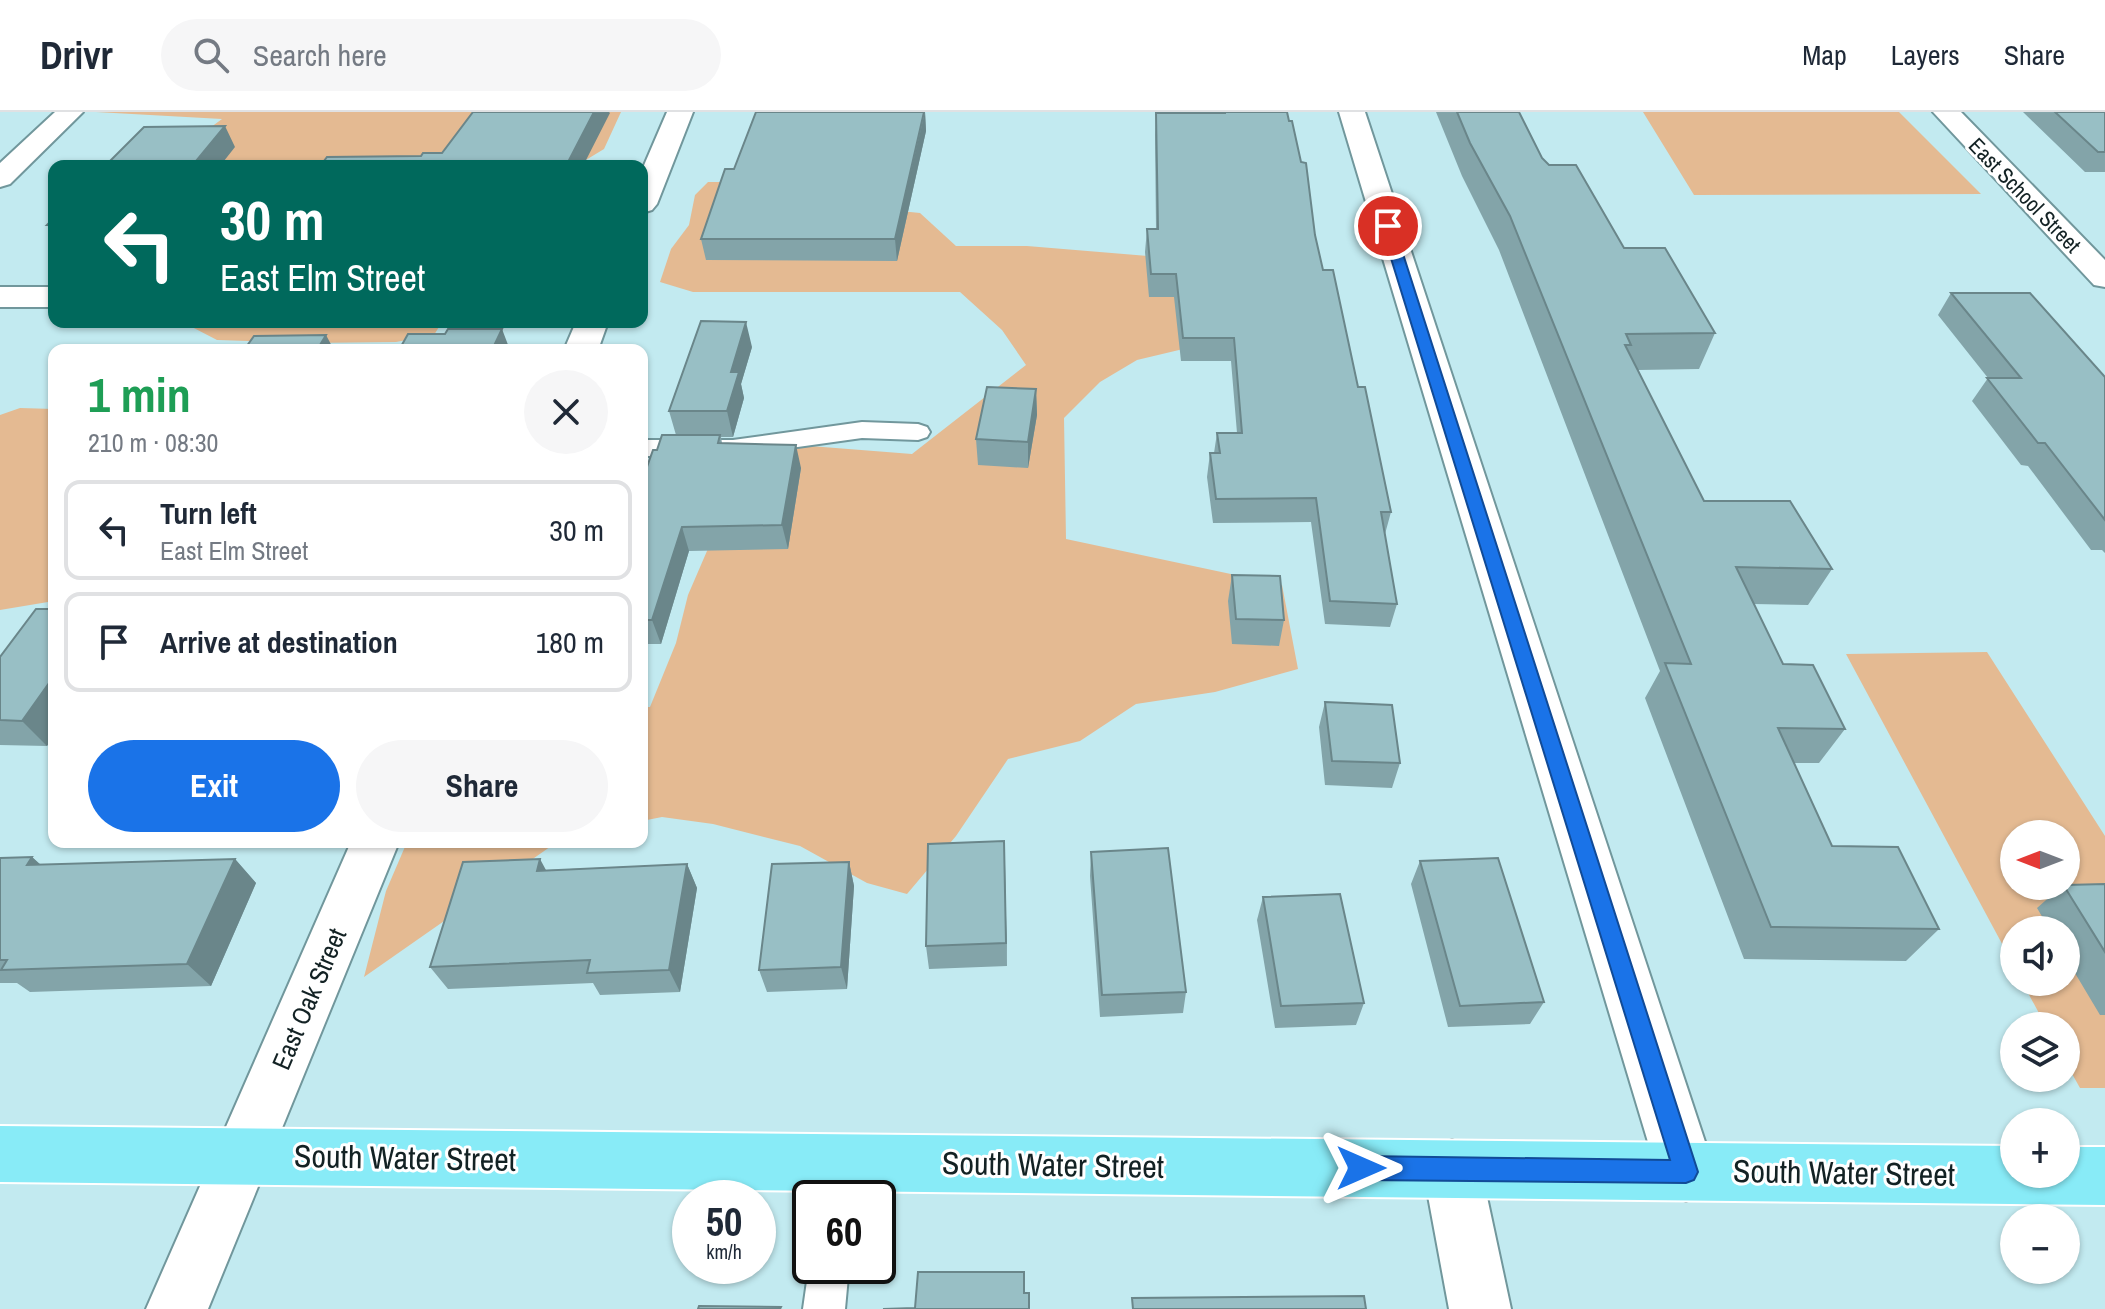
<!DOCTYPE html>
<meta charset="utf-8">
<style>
:root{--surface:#fff;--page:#f6f6f7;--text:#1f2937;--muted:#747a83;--line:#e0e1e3;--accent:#1a73e8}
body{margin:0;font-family:"Archivo Narrow",sans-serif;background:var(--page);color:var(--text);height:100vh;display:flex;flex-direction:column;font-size:30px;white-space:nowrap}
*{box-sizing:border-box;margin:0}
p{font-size:26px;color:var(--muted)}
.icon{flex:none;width:44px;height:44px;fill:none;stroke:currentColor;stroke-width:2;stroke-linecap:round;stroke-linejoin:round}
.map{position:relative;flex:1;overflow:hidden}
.side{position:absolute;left:48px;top:232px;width:600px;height:504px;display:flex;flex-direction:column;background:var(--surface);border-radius:16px;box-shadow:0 2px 6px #0004}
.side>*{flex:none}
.banner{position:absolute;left:48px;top:48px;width:600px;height:168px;border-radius:16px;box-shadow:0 2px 6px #0004;background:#00695c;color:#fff;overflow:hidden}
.needle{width:52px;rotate:270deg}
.buttons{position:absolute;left:2000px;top:708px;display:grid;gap:16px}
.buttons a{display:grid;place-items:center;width:80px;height:80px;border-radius:50%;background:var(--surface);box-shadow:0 2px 6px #0004;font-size:40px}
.speed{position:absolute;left:672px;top:1068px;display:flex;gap:16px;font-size:40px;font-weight:700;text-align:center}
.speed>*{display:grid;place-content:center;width:104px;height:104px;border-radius:50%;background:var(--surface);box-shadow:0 2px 6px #0004;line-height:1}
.speed small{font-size:20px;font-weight:400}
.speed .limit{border:4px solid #111;border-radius:12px;background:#fff;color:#111}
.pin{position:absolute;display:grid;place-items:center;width:68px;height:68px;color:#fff;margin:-34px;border:4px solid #fff;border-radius:50%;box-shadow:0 2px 8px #0007}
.me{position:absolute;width:88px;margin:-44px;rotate:90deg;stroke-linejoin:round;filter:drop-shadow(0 0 6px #0008)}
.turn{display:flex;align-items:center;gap:28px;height:168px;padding:0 40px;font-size:36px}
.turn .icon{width:104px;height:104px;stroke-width:2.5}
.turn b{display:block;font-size:56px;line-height:68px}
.round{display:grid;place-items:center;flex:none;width:84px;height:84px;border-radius:42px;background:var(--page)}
.overview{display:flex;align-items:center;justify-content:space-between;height:136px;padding:0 40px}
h1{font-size:48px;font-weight:700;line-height:60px;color:#1e9e55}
.button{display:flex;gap:16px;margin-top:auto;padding:16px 40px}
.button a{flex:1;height:92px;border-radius:48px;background:var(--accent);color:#fff;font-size:32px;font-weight:700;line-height:92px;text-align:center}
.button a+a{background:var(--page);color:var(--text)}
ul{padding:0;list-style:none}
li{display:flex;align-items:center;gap:24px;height:100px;margin:0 16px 12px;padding:0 24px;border:4px solid var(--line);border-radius:16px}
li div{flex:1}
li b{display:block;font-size:30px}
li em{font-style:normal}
header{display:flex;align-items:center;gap:48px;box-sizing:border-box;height:112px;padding:0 40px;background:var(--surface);border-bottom:2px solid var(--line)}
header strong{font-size:38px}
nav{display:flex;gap:44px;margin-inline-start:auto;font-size:28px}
.search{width:560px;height:72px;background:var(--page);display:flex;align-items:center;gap:20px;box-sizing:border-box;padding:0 28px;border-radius:44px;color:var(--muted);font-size:30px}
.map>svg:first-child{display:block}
</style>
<header>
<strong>Drivr</strong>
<div class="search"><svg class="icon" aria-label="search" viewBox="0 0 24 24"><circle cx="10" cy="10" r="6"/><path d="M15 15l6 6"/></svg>Search here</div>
<nav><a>Map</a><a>Layers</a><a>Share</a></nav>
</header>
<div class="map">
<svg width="2105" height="1197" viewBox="0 0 2105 1197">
<rect width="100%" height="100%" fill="#c2eaf0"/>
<!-- green -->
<path fill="#e4ba92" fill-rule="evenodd" d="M96 0H621L604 37 576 54H140L180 38 222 7Z
M1643 0H1899L1981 82 1694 83Z
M708 70H773L861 95 920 101 956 134H1027L1148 144 1263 218 1137 248 1100 270 1064 306 1066 427 1282 473 1298 557 1215 580 1136 592 1080 629 1008 647 956 724 907 782 867 771 800 734 713 712 662 705 642 709V595H650L676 531 688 483 729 388 772 331 912 342 1026 253 1002 218 960 180H693L660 170 671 137 689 113 695 83Z
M162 210H442L434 223 396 230 305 231 217 228 190 214Z
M20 296 54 297V489L0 498V303Z
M1987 540 2105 724V976H2080L2066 951V914H2046L2022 870H2066V818H2014V854L1846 542ZM2014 722H2066V774H2014Z
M407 730H557L364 865 386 779Z"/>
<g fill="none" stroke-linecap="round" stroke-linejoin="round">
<defs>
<path id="lane" d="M862 310 918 312 927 315 930 320 927 325 918 328 862 326 733 344H642V328H733Z
M810 1148V1154H849L845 1197H803Z"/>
<path id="street" d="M55 0H83L10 72 0 75V51Z
M667 0H693L657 92 652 98 642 101V58Z
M1339 0H1365L1715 1060 1706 1080 1686 1089 1666 1080 1657 1060Z
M1933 0H1961L2105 148V175L2094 173Z
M0 175H54V195H0Z
M576 210H608L598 238H564Z
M351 730H399L208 1197H146Z
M1452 1028 1472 1037 1481 1057 1511 1197H1449L1423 1057 1432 1037Z"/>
<path id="primary" d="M0 1014 2014 1034V1062H2066V1035H2105V1093L0 1070Z"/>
</defs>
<!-- lane casing -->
<use href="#lane" stroke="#71979c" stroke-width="4"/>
<!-- street casing -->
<use href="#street" stroke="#71979c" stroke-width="4"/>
<!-- primary casing -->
<use href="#primary" stroke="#fff" stroke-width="4"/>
<!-- lane -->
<use href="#lane" fill="#fff" fill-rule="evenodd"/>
<!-- street -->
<use href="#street" fill="#fff" fill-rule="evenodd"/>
<!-- primary -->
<use href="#primary" fill="#88ebf7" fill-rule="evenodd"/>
</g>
<!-- wall -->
<path fill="#83a4a9" d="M925 0 926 19 897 149 706 148 701 127 734 57Z
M1220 0H1287L1323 158 1358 275 1391 400 1385 422 1397 492 1390 515 1325 512 1311 410 1213 411 1207 365 1210 341H1214L1217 321H1237L1231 249H1181L1174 185H1149L1145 140 1147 117H1156L1155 23 1156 1H1220Z
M1436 0H1519L1542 46 1624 136 1715 221 1699 257 1638 258 1704 389 1832 457 1808 493 1754 492 1783 552 1845 617 1819 651H1794L1832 734 1939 817 1906 849 1744 847 1645 586 1660 559 1499 138 1462 64Z
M2023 0H2105V60H2085Z
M54 106V123L47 113Z
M1951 181 2105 265V441L2102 438H2091L2028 354 2021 353 1972 289 1988 266 1938 203Z
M752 235 741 272 744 286 733 325H721L722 331 801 356 788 437 689 439 661 532H642V369L657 338 676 323 669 299Z
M1036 277 1037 303 1028 356 978 353 976 327Z
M1232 463 1284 508 1279 534 1232 532 1228 489Z
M54 497V623L47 634 0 633V545Z
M1325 590 1400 651 1392 676 1325 673 1319 615Z
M1004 729 1007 854 929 857 926 834Z
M1091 740 1186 880 1183 901 1100 905 1090 764Z
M32 745 41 753 235 747 256 771 211 874 30 880 17 871H0V746Z
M1420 749 1544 890 1530 912 1448 915 1411 772Z
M849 750 854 774 847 877 767 880 759 858Z
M687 752 697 776 680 880 600 883 593 871 448 877 430 855 546 758Z
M2105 772V903H2100L2066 846V818H2050L2037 796 2062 774Z
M1263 785 1364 891 1356 913 1275 916 1257 808Z"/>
<!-- shaded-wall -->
<path fill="#6a868a" d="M594 0H609L610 1 583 54H566Z
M925 0 926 19 897 149 895 127Z
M225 14 235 35 220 54H192Z
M746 210 752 235 741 272 744 286 733 325 727 299 731 260Z
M502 217 510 238H492Z
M326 223 334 238H317Z
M1036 277 1037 303 1028 356V330Z
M796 333 801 356 788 437 782 413Z
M682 415 689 439 661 532 652 508Z
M54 564V623L47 634 22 609Z
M1004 729 1005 753 1007 854 1006 831Z
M32 745 58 769 27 753Z
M235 747 256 771 211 874 187 852Z
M540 747 553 771 537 759Z
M849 750 854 774 847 877 841 855Z
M687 752 697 776 680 880 669 858Z"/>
<!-- building -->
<path fill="#98bfc5" stroke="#6a868a" stroke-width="2" d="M473 0H594L566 54H275L321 53 327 45 421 44 423 41H442Z
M756 0H924L895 127H701L725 57H734Z
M1225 0H1287L1289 9H1292L1301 50 1306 51 1315 123 1323 158H1333L1358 275H1365L1391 400H1381L1397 492 1330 489 1316 386 1216 387 1210 341H1220L1217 321H1242L1234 226H1183L1176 162H1151L1147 117H1158L1156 1H1225Z
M1457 0H1519L1542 46 1549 53H1576L1624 136H1665L1715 221 1626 222 1631 233H1625L1704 389H1790L1832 457 1736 455 1783 552 1813 553 1845 617 1778 616 1832 734 1898 735 1939 817 1771 815 1665 551 1691 552 1510 104 1470 31Z
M2055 0H2105V40H2098Z
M225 14 192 54H105L144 15Z
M54 106V113H47Z
M1951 181H2030L2105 265V408L2045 331H2038L1987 266H2021Z
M701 209 746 210 731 260H739L727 299H669Z
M448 217H502L492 238H399L408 222H445Z
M326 223 317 238H244L254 224Z
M987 275 1036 277 1028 330 976 327Z
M662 323H720L718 331 796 333 782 413 682 415 652 508H642V369L653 338H657Z
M1232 463 1280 464 1284 508 1236 507Z
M36 497H54V564L22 609 0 608V545Z
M1325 590 1392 593 1400 651 1332 649Z
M1004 729 1006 831 926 834 928 732Z
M1168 736 1186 880 1102 883 1091 740Z
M32 745 27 753 235 747 187 852 1 858 7 848H0V746Z
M1498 746 1544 890 1460 894 1420 749Z
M540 747 537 759 687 752 669 858 587 861 590 848 430 855 463 750Z
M849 750 841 855 759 858 772 752Z
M2105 772V840L2064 774 2066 773Z
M1340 782 1364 891 1281 894 1263 785Z
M918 1160H1024V1181H1029V1197H883L915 1196Z
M1364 1184 1366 1197H1133L1132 1186Z
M699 1194 781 1195 780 1197H698Z"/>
<!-- route -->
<path fill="#1a73e8" stroke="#114b97" stroke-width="2" d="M1388 110 1394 114 1698 1060 1694 1068 1686 1071 1361 1068 1352 1065 1349 1056 1352 1048 1361 1044 1670 1048 1381 114Z"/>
<g text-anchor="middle" stroke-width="6" stroke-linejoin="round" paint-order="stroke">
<!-- far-street labels -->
<g font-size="22" fill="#132224" stroke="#fff">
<text transform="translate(2025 83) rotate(46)" y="8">East School Street</text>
</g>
<!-- street labels -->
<g font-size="26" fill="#132224" stroke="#fff">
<text transform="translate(309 887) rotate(-67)" y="9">East Oak Street</text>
</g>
<!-- near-street labels -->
<g font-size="32" fill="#132224" stroke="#fff">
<text transform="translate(405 1046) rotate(1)" y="11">South Water Street</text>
<text transform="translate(1053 1053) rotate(1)" y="11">South Water Street</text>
<text transform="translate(1844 1061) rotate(1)" y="11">South Water Street</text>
</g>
</g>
</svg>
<div class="buttons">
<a><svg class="needle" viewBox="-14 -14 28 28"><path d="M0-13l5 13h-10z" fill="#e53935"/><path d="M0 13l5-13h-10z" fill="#747a83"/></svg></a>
<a><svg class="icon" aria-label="sound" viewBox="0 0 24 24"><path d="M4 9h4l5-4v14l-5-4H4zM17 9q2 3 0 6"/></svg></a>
<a><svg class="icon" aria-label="layers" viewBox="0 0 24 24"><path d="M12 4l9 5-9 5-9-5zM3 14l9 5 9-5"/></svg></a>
<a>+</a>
<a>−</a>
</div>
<div class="speed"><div>50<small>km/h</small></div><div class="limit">60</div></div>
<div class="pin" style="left:1388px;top:114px;background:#d93025"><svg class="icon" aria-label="arrive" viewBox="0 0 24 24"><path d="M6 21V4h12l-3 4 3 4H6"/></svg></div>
<svg class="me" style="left:1361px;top:1056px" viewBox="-20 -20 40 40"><path d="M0-17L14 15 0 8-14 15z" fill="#1a73e8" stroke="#fff" stroke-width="4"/></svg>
<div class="banner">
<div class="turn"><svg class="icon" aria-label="left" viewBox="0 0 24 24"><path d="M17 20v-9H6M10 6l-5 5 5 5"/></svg><div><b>30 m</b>East Elm Street</div></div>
</div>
<section class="side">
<div class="overview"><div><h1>1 min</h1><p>210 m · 08:30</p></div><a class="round"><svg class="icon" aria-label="close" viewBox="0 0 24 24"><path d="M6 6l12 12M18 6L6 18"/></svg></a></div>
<ul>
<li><svg class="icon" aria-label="left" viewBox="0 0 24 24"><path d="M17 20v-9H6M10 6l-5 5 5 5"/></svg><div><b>Turn left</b><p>East Elm Street</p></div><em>30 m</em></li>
<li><svg class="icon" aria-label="arrive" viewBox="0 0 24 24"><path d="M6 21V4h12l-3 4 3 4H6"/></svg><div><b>Arrive at destination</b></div><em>180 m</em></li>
</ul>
<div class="button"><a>Exit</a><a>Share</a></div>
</section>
</div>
